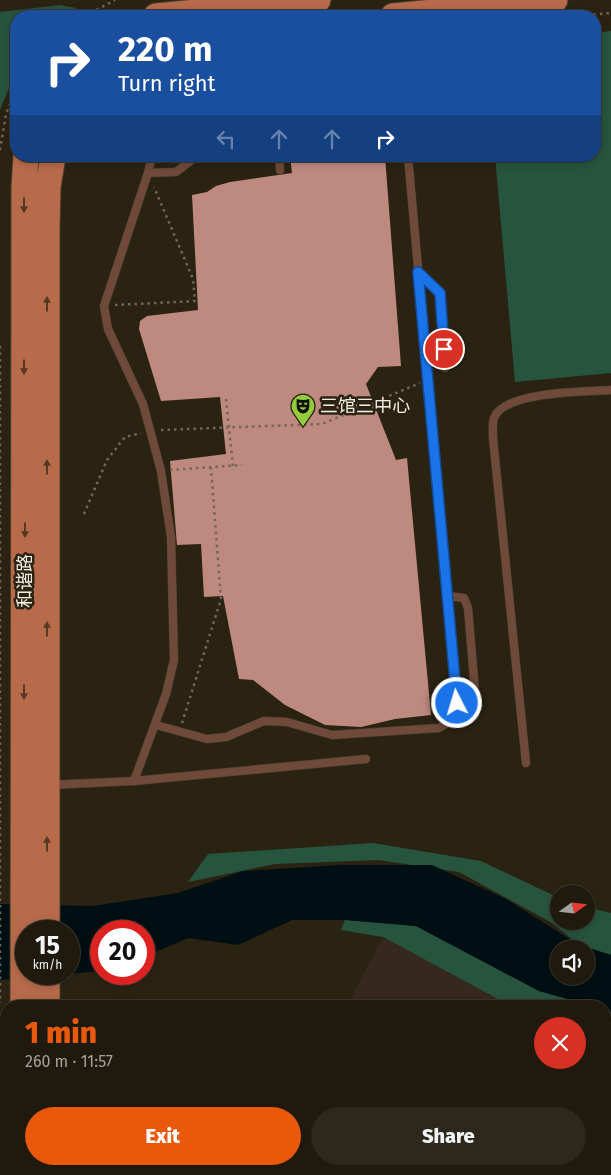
<!DOCTYPE html>
<meta charset="utf-8">
<style>
:root{--surface:#201a0e;--page:#2d271c;--text:#f1f3f6;--muted:#a2a19e;--line:#3d382e;--accent:#ea580c}
body{margin:0;font-family:"Fira Sans","Noto Sans SC",sans-serif;background:var(--page);color:var(--text);height:100vh;display:flex;flex-direction:column;font-size:19px;white-space:nowrap}
*{box-sizing:border-box;margin:0}
p{font-size:16px;color:var(--muted)}
.icon{flex:none;width:28px;height:28px;fill:none;stroke:currentColor;stroke-width:2;stroke-linecap:round;stroke-linejoin:round}
.map{position:relative;flex:1;overflow:hidden}
.side{position:absolute;left:0px;top:1000px;width:611px;height:175px;display:flex;flex-direction:column;background:var(--surface);border-radius:20px 20px 0 0;box-shadow:0 2px 8px #0003,0 0 0 1px var(--line)}
.side>*{flex:none}
.hud{position:absolute;left:10px;top:10px;width:591px;height:152px;border-radius:20px;box-shadow:0 2px 8px #0003,0 0 0 1px var(--line);background:#1a4fa0;color:#fff;overflow:hidden}
.needle{width:32px;rotate:75deg}
.controls{position:absolute;left:550px;top:885px;display:grid;gap:10px}
.controls a{display:grid;place-items:center;width:45px;height:45px;border-radius:50%;background:var(--surface);box-shadow:0 2px 8px #0003,0 0 0 1px var(--line);font-size:25px}
.speed{position:absolute;left:15px;top:920px;display:flex;gap:10px;font-size:25px;font-weight:700;text-align:center}
.speed>*{display:grid;place-content:center;width:65px;height:65px;border-radius:50%;background:var(--surface);box-shadow:0 2px 8px #0003,0 0 0 1px var(--line);line-height:1}
.speed small{font-size:12px;font-weight:400}
.speed .limit{border:8px solid #d22;background:#fff;color:#111}
.pin{position:absolute;display:grid;place-items:center;width:42px;height:42px;color:#fff;margin:-21px;border:2px solid #fff;border-radius:50%;box-shadow:0 1px 5px #0007}
.me{position:absolute;width:55px;margin:-28px;rotate:355deg;stroke-linejoin:round;filter:drop-shadow(0 0 4px #0008)}
.turn{display:flex;align-items:center;gap:18px;height:105px;padding:0 25px;font-size:22px}
.turn .icon{width:65px;height:65px;stroke-width:2.5}
.turn b{display:block;font-size:35px;line-height:42px}
.lanes{display:flex;align-items:center;height:48px;padding:0 25px;background:#0003;justify-content:center;gap:25px;direction:ltr}
.lanes .off{opacity:.35}
.round{display:grid;place-items:center;flex:none;width:52px;height:52px;border-radius:26px;background:var(--page)}
.overview{display:flex;align-items:center;justify-content:space-between;height:85px;padding:0 25px}
h1{font-size:30px;font-weight:800;line-height:38px;color:var(--accent)}
.cta{display:flex;gap:10px;margin-top:auto;padding:10px 25px}
.cta a{flex:1;height:58px;border-radius:30px;background:var(--accent);color:#fff;font-size:20px;font-weight:800;line-height:58px;text-align:center}
.cta a+a{background:var(--page);color:var(--text)}
.map>svg:first-child{display:block}
</style>
<div class="map">
<svg width="611" height="1175" viewBox="0 0 611 1175">
<rect width="100%" height="100%" fill="#2b2312"/>
<!-- industrial -->
<path fill="#36281c" d="M383 937 511 1006H347Z
M605 1040 611 1041V1175H259L262 1169H605Z"/>
<!-- green -->
<path fill="#27543f" d="M60 5 76 8 67 16H16V71L0 110V12Z
M611 31V373L515 382 495 156H595V33Z
M373 843 481 861 559 898V921H586V907L611 913V955L579 945 552 923 459 872 378 860 275 864 188 882 208 854Z
M345 920 416 926 539 991 593 1006H511L383 937 341 930Z
M605 1010 611 1012V1041L605 1040Z"/>
<!-- water -->
<path fill="#000f13" fill-rule="evenodd" d="M341 865H432L506 899 579 945 611 955V1012L605 1010V1006H593L539 991 416 926 345 920H292L238 945 188 938 144 957V931H101V971L0 980V904L93 906 178 893 243 871ZM26 931H69V974H26ZM559 949H586V976H559Z"/>
<!-- building -->
<path fill="#be897e" d="M290 156H385L401 366 378 367 366 384 396 460 407 458 431 715 395 719 361 727 325 725 285 705 253 680 239 679 223 596 204 597 201 544 177 545 170 461 226 454 220 397 161 401 139 329 140 321 147 316 198 310 192 195 207 192 216 186 230 182 292 173Z"/>
<g fill="none" stroke-linecap="round" stroke-linejoin="round">
<defs>
<path id="service" d="M279 156 280 170
M148 173 152 156
M418 272 440 293 445 368
M448 596 464 598 468 608 475 691
M156 725 207 739 226 737 264 721 287 722 332 735 439 728 454 719 457 703 408 156
M526 763 493 438C493 432 492 424 494 418 504 391 585 392 611 390
M134 781 166 694 174 660 171 537 161 471 143 404 108 329 104 306 148 173 176 172 197 156
M49 785 134 781 366 759"/>
<path id="primary" d="M156 16 318 0
M393 16 555 0
M47 931V228L48 187 53 156
M23 1006 24 187 26 156
M47 1006V974
M0 1156 6 1144
M19 1175V1169
M46 1175V1169"/>
</defs>
<!-- service casing -->
<use href="#service" stroke="#473f2f" stroke-width="9"/>
<!-- primary casing -->
<use href="#primary" stroke="#473f2f" stroke-width="27"/>
<!-- path -->
<path stroke="#6f6859" stroke-width="2.5" stroke-dasharray="2.5 4" stroke-linecap="butt" d="M85 16 115 0
M574 16 611 13
M0 150 6 114 16 89
M115 305 195 301 193 279 154 187
M0 346V1003
M161 430 322 424 420 383
M170 470 242 465
M84 514 107 460 125 437 141 433
M182 723 221 599 211 468"/>
<!-- service -->
<use href="#service" stroke="#6f493a" stroke-width="8"/>
<!-- primary -->
<use href="#primary" stroke="#b86b4b" stroke-width="25"/>
<!-- path-bridge -->
<path stroke="#6f6859" stroke-width="2.5" stroke-dasharray="2.5 4" stroke-linecap="butt" d="M226 399 233 466"/>
</g>
<!-- one-way arrows -->
<defs><path id="oneway-solid" d="M-6-.8H1V-3.2L6.5 0L1 3.2V.8H-6Z" transform="scale(1.25)"/></defs>
<g fill="#553923">
<use href="#oneway-solid" transform="translate(24 205) rotate(90)"/>
<use href="#oneway-solid" transform="translate(47 304) rotate(-90)"/>
<use href="#oneway-solid" transform="translate(24 367) rotate(90)"/>
<use href="#oneway-solid" transform="translate(47 467) rotate(-90)"/>
<use href="#oneway-solid" transform="translate(25 530) rotate(90)"/>
<use href="#oneway-solid" transform="translate(47 629) rotate(-90)"/>
<use href="#oneway-solid" transform="translate(24 692) rotate(90)"/>
<use href="#oneway-solid" transform="translate(47 844) rotate(-90)"/>
</g>
<g fill="none" stroke-linecap="round" stroke-linejoin="round">
<defs>
<path id="route" d="M444 349 440 293 418 272 457 703"/>
</defs>
<!-- route casing -->
<use href="#route" stroke="#114b97" stroke-width="12"/>
<!-- route -->
<use href="#route" stroke="#1a73e8" stroke-width="9"/>
</g>
<!-- icons -->
<defs>
<symbol id="theatre-pin" viewBox="-11 -11 22 30"><path d="M0 17L-7.5 6A9.5 9.5 0 1 1 7.5 6Z" fill="#94cc3d" stroke="#2b2312"/><path d="M-5-5.5Q0-4 5-5.5V0Q5 5 0 6Q-5 5-5 0ZM-3.3-2.5H-1v1.5H-3.3ZM1-2.5H3.3v1.5H1ZM-2.8 1Q0 5.5 2.8 1Z" fill="#111"/></symbol>
</defs>
<g fill-rule="evenodd">
<use href="#theatre-pin" x="289" y="392" width="28" height="38"/>
</g>
<g text-anchor="middle" stroke-width="5" stroke-linejoin="round" paint-order="stroke">
<!-- poi labels -->
<g font-size="18" fill="#f2ede2" stroke="#2b2312" text-anchor="start">
<text x="320" y="412">三馆三中心</text>
</g>
<!-- street labels -->
<g font-size="18" fill="#f2ede2" stroke="#2b2312">
<text transform="translate(25 581) rotate(-90)" y="6">和谐路</text>
</g>
</g>
</svg>
<div class="controls">
<a><svg class="needle" viewBox="-14 -14 28 28"><path d="M0-13l5 13h-10z" fill="#e53935"/><path d="M0 13l5-13h-10z" fill="#a2a19e"/></svg></a>
<a><svg class="icon" aria-label="sound" viewBox="0 0 24 24"><path d="M4 9h4l5-4v14l-5-4H4zM17 9q2 3 0 6"/></svg></a>
</div>
<div class="speed"><div>15<small>km/h</small></div><div class="limit">20</div></div>
<div class="pin" style="left:444px;top:349px;background:#d93025"><svg class="icon" aria-label="arrive" viewBox="0 0 24 24"><path d="M6 21V4h12l-3 4 3 4H6"/></svg></div>
<svg class="me" style="left:457px;top:703px" viewBox="-20 -20 40 40"><circle r="17" fill="#1a73e8" stroke="#fff" stroke-width="3"/><path d="M0-11L8 9 0 5-8 9z" fill="#fff"/></svg>
<div class="hud">
<div class="turn"><svg class="icon" aria-label="right" viewBox="0 0 24 24"><path d="M7 20v-9h11M14 6l5 5-5 5"/></svg><div><b>220 m</b>Turn right</div></div>
<div class="lanes"><svg class="icon off" aria-label="left" viewBox="0 0 24 24"><path d="M17 20v-9H6M10 6l-5 5 5 5"/></svg><svg class="icon off" aria-label="ahead" viewBox="0 0 24 24"><path d="M12 20V5M6 11l6-6 6 6"/></svg><svg class="icon off" aria-label="ahead" viewBox="0 0 24 24"><path d="M12 20V5M6 11l6-6 6 6"/></svg><svg class="icon" aria-label="right" viewBox="0 0 24 24"><path d="M7 20v-9h11M14 6l5 5-5 5"/></svg></div>
</div>
<section class="side">
<div class="overview"><div><h1>1 min</h1><p>260 m · 11:57</p></div><a class="round" style="background:#d93025;color:#fff"><svg class="icon" aria-label="close" viewBox="0 0 24 24"><path d="M6 6l12 12M18 6L6 18"/></svg></a></div>
<div class="cta"><a>Exit</a><a>Share</a></div>
</section>
</div>
